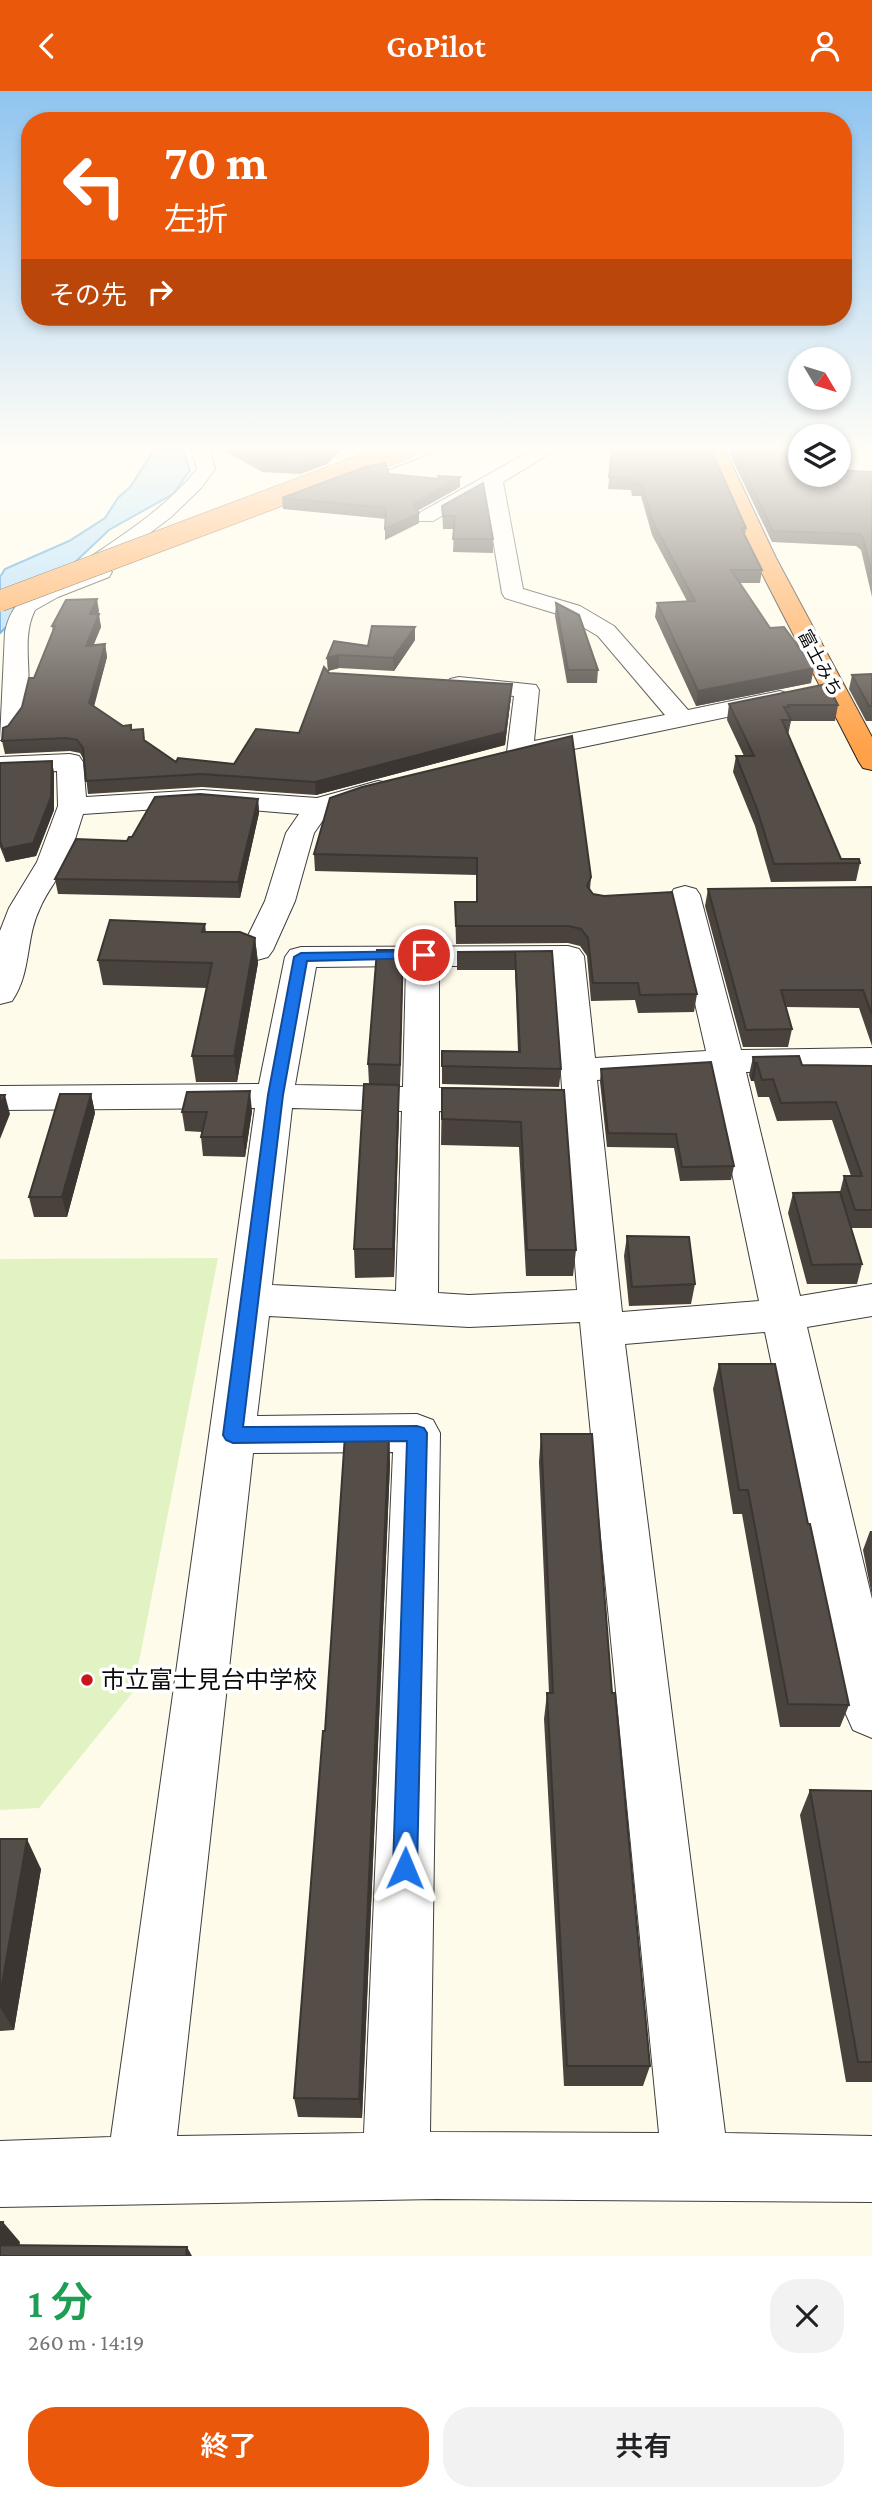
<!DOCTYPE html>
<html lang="ja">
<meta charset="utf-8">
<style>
:root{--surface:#fff;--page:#f2f2f2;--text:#202124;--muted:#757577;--accent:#ea580c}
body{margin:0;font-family:"Crimson Pro","Noto Sans JP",serif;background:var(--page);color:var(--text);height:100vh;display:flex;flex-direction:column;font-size:26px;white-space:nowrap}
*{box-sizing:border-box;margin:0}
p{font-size:23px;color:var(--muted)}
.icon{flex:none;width:38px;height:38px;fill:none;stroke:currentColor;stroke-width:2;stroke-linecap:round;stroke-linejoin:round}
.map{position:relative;height:2165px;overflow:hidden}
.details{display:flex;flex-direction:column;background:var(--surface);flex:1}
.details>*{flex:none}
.banner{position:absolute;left:21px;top:21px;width:831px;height:214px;border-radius:28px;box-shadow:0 4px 10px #0003;background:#ea580c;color:#fff;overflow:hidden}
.needle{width:46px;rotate:128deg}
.fabs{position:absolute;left:788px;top:256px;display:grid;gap:14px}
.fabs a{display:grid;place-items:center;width:63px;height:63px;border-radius:50%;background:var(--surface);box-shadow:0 4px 10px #0003;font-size:35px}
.pin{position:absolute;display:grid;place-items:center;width:60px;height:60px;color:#fff;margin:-30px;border:4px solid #fff;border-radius:50%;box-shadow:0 2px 7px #0007}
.me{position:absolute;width:77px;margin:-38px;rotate:1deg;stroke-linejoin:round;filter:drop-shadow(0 0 5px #0008)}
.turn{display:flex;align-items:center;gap:24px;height:147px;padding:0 28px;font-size:32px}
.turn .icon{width:91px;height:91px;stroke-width:2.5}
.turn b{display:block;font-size:49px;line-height:60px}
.then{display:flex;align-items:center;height:66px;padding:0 28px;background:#0003;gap:14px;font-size:26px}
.round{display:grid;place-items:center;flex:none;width:74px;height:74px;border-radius:28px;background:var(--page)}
.overview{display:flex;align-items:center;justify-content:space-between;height:119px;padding:0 28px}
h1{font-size:42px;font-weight:600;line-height:52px;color:#1e9e55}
.primary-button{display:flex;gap:14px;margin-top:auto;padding:14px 28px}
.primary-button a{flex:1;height:80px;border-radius:28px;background:var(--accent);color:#fff;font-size:28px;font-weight:600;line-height:80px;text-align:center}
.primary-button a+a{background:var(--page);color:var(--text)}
header{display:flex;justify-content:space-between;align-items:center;height:91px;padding:0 28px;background:var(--accent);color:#fff;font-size:32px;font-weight:600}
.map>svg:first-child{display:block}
</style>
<header><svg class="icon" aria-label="back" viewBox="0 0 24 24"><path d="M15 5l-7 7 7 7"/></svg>GoPilot<svg class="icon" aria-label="person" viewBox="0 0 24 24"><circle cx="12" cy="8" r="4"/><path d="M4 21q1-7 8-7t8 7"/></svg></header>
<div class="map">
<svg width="872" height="2165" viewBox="0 0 872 2165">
<rect width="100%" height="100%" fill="#fffbea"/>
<!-- pitch -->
<path fill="#e1f3c3" d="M218 1167 133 1601 39 1717 0 1719V1168Z"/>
<!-- water -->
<path fill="#a9dbfc" stroke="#298eda" stroke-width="2" d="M155 357H182L190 379 173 403 109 439 0 542V486L5 478 69 450 105 427 118 407 131 395Z"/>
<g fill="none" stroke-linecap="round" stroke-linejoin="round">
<defs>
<path id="minor" d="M191 357H209L215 378 201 397 171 426 105 476 112 481 109 486 58 506 35 519C18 552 38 594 22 628 19 635 13 641 9 647L0 649 5 541C13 504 35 499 68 486L70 480C114 449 163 421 197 378Z
M411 357H437L434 361 373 384H359L357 380 359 376Z
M536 357H559L503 391 523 498 580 515 614 535 688 619 780 600 789 603 793 608 789 613 521 669 511 667 507 661 514 605 450 598 447 593 450 588 459 586 536 594 539 599 534 650 665 624 598 545 564 525 505 507 502 502 485 401 433 430H419L416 426 419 422Z
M70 663 79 665 83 671 86 706 202 699 317 707 378 690 388 692 392 698 388 704 328 722 314 742 295 810 273 859 268 866 257 869 246 866 241 859 265 810 286 742 299 723 202 715 83 723C78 738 74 754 67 769 60 786 47 800 40 817 25 847 32 881 12 910L0 913V840L9 817 37 771 58 715 57 680 0 682V666Z
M685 795 696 798 700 804 741 959 872 957V979L746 981 800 1205 872 1193V1225L807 1236 872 1508V1647L853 1639 845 1621 765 1241 625 1253 725 2042 872 2045V2111L436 2108 0 2116V2050L111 2046 255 1017 0 1019V995L259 993 285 866 290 859 301 856 568 855 579 858 584 865 595 967 706 960 670 804 674 798ZM406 875 403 996 295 994 316 876ZM439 875H553L577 1199 469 1204 438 1202 439 1020 495 1022 508 1018 513 1010 508 1002 495 998 439 997ZM701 982H711L759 1210 622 1221 597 989ZM292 1017 402 1020 396 1200 272 1194ZM269 1225 469 1236 580 1231 659 2042 430 2041 440 1342 433 1329 417 1323 257 1325ZM393 1361 364 2042 177 2045 253 1362Z"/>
<path id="highway" d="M706 357H724L776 467 872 646V679L863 677 859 671 754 467Z"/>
</defs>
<!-- minor casing -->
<use href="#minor" stroke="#3e3e3e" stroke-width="2"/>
<!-- highway casing -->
<use href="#highway" stroke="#1c1c1c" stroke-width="2"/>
<!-- minor -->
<use href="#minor" fill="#fff" fill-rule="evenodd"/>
<!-- highway -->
<use href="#highway" fill="#ffa148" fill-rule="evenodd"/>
<defs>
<path id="highway-bridge" d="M0 510 407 357"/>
</defs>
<!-- highway-bridge casing -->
<use href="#highway-bridge" stroke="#1c1c1c" stroke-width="22" stroke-linecap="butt"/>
<!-- highway-bridge -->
<use href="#highway-bridge" stroke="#ffa148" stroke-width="21"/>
</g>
<!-- wall -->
<path fill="#49423d" d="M223 357H343L327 373 300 383 262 381 223 359Z
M612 357 746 437 745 444 762 479 760 492H740L770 537 811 592 696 615 655 526 657 512 687 510 652 444 641 405H632L631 399 608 398Z
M731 357H800V383L872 381V506L861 459 856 455 772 451 730 364Z
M389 383 460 396 417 420 419 432 385 449 386 428 283 418 282 407Z
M442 415 493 448V462L453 461 454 438H443Z
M556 512 598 579 597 592H567L555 525Z
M99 520 98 523 101 536 93 554 105 553 107 566 94 616 123 635 132 639 144 650 176 671 234 673 299 642 328 580 327 567 368 555 415 536V549L394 580 339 577 328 580 329 582 511 605 505 654 316 704 202 696 88 703 84 669 80 662 70 660 5 663 2 650 8 635 22 616 53 541 52 535Z
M872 583V630H866L849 598 852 584Z
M729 613 838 614 835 630H791L788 644 841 768 860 772 856 790 771 791 755 735 733 681 736 665H744L727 629Z
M52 670 54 683V719L36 765 6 771 0 756V672Z
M330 707 591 786 590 799 593 803 697 903 694 921 638 922 635 909 591 910 587 865 580 855 568 852 456 853 455 811H477V784L315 780 314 763Z
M258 708 259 722 240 807 58 803 55 788 127 750 132 746Z
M872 796V955L859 917 786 916 792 938 788 956H743L705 815 708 798Z
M205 833 206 841 255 847 258 872 237 991H196L192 965 207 897 103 894 98 869Z
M403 859 400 993H369L368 973Z
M552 860 561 978 559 996 442 993V960L518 961 515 879H457V861Z
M753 966 802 974 872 975V1137H851L862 1173 857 1193H807L788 1122 793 1102 840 1101 844 1085H851L832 1029 777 1030 769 1006H758L754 990H751L749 984Z
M601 978 734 1075 731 1089 680 1090 674 1057 607 1056 600 991Z
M442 997 564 999 576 1159 573 1185H526L519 1056 441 1054Z
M91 1003 95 1022 67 1126H34L29 1106Z
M252 1020 245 1066 203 1065 201 1046 202 1041 185 1040 182 1021Z
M399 1022 394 1186 355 1187 354 1158Z
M627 1145 695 1193 691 1213 629 1215 624 1165Z
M719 1273 808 1433 849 1614 840 1636H780L742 1423H733L713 1298Z
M541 1343 612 1602 650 1975 643 1995H564L544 1628 547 1602H549L539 1371Z
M389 1345 390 1373 362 2027 298 2026 294 2007 325 1640Z
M870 1440H872V1505L863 1459Z
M810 1699 872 1700V1991H846L800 1724Z
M0 1748 41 1778 14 1939 0 1940Z"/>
<!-- shaded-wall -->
<path fill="#3c3632" d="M333 357H343L327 373 300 383 299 374Z
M460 386V396L417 420 419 422V432L385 449V438L417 410Z
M97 508 99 520 92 536 90 523Z
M99 523 101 536 88 568 86 555Z
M415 536V549L394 580 393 567Z
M105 553 107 566 91 625 89 612Z
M339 564V577L328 580 327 567Z
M814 577 811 592 696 615 698 600Z
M512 593 511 605 505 654 316 704 315 691Z
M52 670 54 683V719L36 765 6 771 3 758Z
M258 708 259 722 240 807 238 791Z
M255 847 258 872 237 991 234 965Z
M403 859V878L400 993V974Z
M754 972H757L754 990H751Z
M399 994V1022L394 1186 393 1158Z
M250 1000 252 1020 245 1066 243 1046Z
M91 1003 95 1022 67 1126 62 1106Z
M5 1004 10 1023 0 1048V1015Z
M389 1345 390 1373 362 2027 359 2008Z
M27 1748 41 1778 14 1939 0 1916V1905Z
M3 2131 20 2151 18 2165 0 2156V2148Z
M187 2156 192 2165H186Z"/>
<!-- building -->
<path fill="#554d47" stroke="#3c3632" stroke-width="2" d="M236 357H333L327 363 299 374 261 371Z
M612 357H710L746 437H741L762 479H731L770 537 784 536 814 577 698 600 657 512 695 510 653 431 642 393H633L632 387 609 386Z
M734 357H800V383H838V379L872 381V483L863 447 859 443 773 440Z
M385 372 389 383 439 388 438 385 460 386 417 410 413 415 419 422 385 438 386 417 282 407 365 376Z
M483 392 493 448H453L455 425H443L442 415Z
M97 508 90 523H99L86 555 105 553 89 612 123 635 131 634V639L143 638 144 649 176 671 178 667 234 673 256 638 299 642 324 576 329 582 512 593 505 641 315 691 201 683 86 690 83 657 77 649 67 647 2 650 3 637 8 635 22 616 29 587H34L55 535H52L66 509Z
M556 512 579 524 598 579H568Z
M372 535 415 536 393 567 339 564 327 567 334 550 368 555Z
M872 583V615H869L852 584Z
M827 593 838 614H788L789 616H784L791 629H782L841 768H859L860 772 774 773 757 718 736 665H754L729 613Z
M572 645 591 786 587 795 593 803 604 805 672 801 697 903 640 904 638 892H593L588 847 581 838 569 835H456L455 811H477V767L314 763 330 707 362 696Z
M52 670 51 706 33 752 3 758 0 750V672Z
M200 703 258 708 238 791 55 788 76 748 127 750 129 746H132L155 706Z
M872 796V924L863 899H781L792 938 746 939 708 798Z
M110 829 205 833 202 841H240L255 847 234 965H192L212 872 98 869Z
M377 859H403L400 974 368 973Z
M552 860 561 978 442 975V960L520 961 515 861H457Z
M799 965 802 974 872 975V1119H855L844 1085H862L836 1011 781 1012 773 988 762 989 757 972H754L753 966Z
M711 971 734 1075 682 1076 676 1043 608 1042 601 978Z
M364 993 399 994 393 1158H354Z
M442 997 564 999 576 1159H527L521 1031 442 1028Z
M250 1000 243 1046H201L207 1021H182L187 1001Z
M60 1003H91L62 1106H29Z
M0 1004H5L0 1015Z
M840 1101 862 1173 812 1174 793 1102Z
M627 1145 689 1146 695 1193 632 1196Z
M719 1273H775L808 1433H810L849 1614 788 1613 748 1399H739Z
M541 1343H592L612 1602H615L650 1975H567L547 1602H553Z
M345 1344 389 1345 359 2008 294 2007 323 1640H325Z
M810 1699 872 1700V1971H858Z
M0 1748H27L0 1905Z
M0 2131H3L0 2148Z
M0 2154 187 2156 186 2165H0Z"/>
<!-- sky -->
<linearGradient id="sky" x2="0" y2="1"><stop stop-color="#8fc4f0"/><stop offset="0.54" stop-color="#fffdf6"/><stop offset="1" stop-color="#fffdf6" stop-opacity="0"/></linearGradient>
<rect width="872" height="660" fill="url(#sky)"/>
<!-- route -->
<path fill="#1a73e8" stroke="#114b97" stroke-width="2" d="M424 860 428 861V867L307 870 283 1004 243 1336 417 1335 424 1337 427 1342 417 1777 413 1786 405 1790 396 1786 393 1777 407 1350 233 1352 226 1349 223 1344 268 1004 294 866 301 862Z"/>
<!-- markers -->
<circle fill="#c8171a" stroke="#fff" stroke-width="2.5" cx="87" cy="1589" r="7"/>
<g text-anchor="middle" stroke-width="7" stroke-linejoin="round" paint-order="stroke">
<!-- far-street labels -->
<g font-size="18" fill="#0b0b0b" stroke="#fff">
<text transform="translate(820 572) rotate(62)" y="6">富士みち</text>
</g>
<!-- near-poi labels -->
<g font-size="24" fill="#0b0b0b" stroke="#fff" text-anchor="start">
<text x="101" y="1597">市立富士見台中学校</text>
</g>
</g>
</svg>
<div class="fabs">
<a><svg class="needle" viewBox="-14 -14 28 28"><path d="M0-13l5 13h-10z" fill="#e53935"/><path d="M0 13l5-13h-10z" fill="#757577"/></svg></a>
<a><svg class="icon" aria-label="layers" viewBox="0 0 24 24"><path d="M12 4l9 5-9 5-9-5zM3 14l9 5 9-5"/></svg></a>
</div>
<div class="pin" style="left:424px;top:864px;background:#d93025"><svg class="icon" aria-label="arrive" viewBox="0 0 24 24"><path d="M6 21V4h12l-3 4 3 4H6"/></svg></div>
<svg class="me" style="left:405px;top:1777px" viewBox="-20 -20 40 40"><path d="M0-17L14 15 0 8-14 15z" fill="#1a73e8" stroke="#fff" stroke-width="4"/></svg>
<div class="banner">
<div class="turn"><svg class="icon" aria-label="left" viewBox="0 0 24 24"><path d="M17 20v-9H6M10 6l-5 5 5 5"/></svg><div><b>70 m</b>左折</div></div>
<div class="then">その先<svg class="icon" aria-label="right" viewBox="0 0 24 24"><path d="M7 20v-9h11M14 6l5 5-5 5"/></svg></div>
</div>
</div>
<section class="details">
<div class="overview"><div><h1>1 分</h1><p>260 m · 14:19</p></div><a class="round"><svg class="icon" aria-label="close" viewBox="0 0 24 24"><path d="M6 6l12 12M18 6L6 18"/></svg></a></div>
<div class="primary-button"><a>終了</a><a>共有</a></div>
</section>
